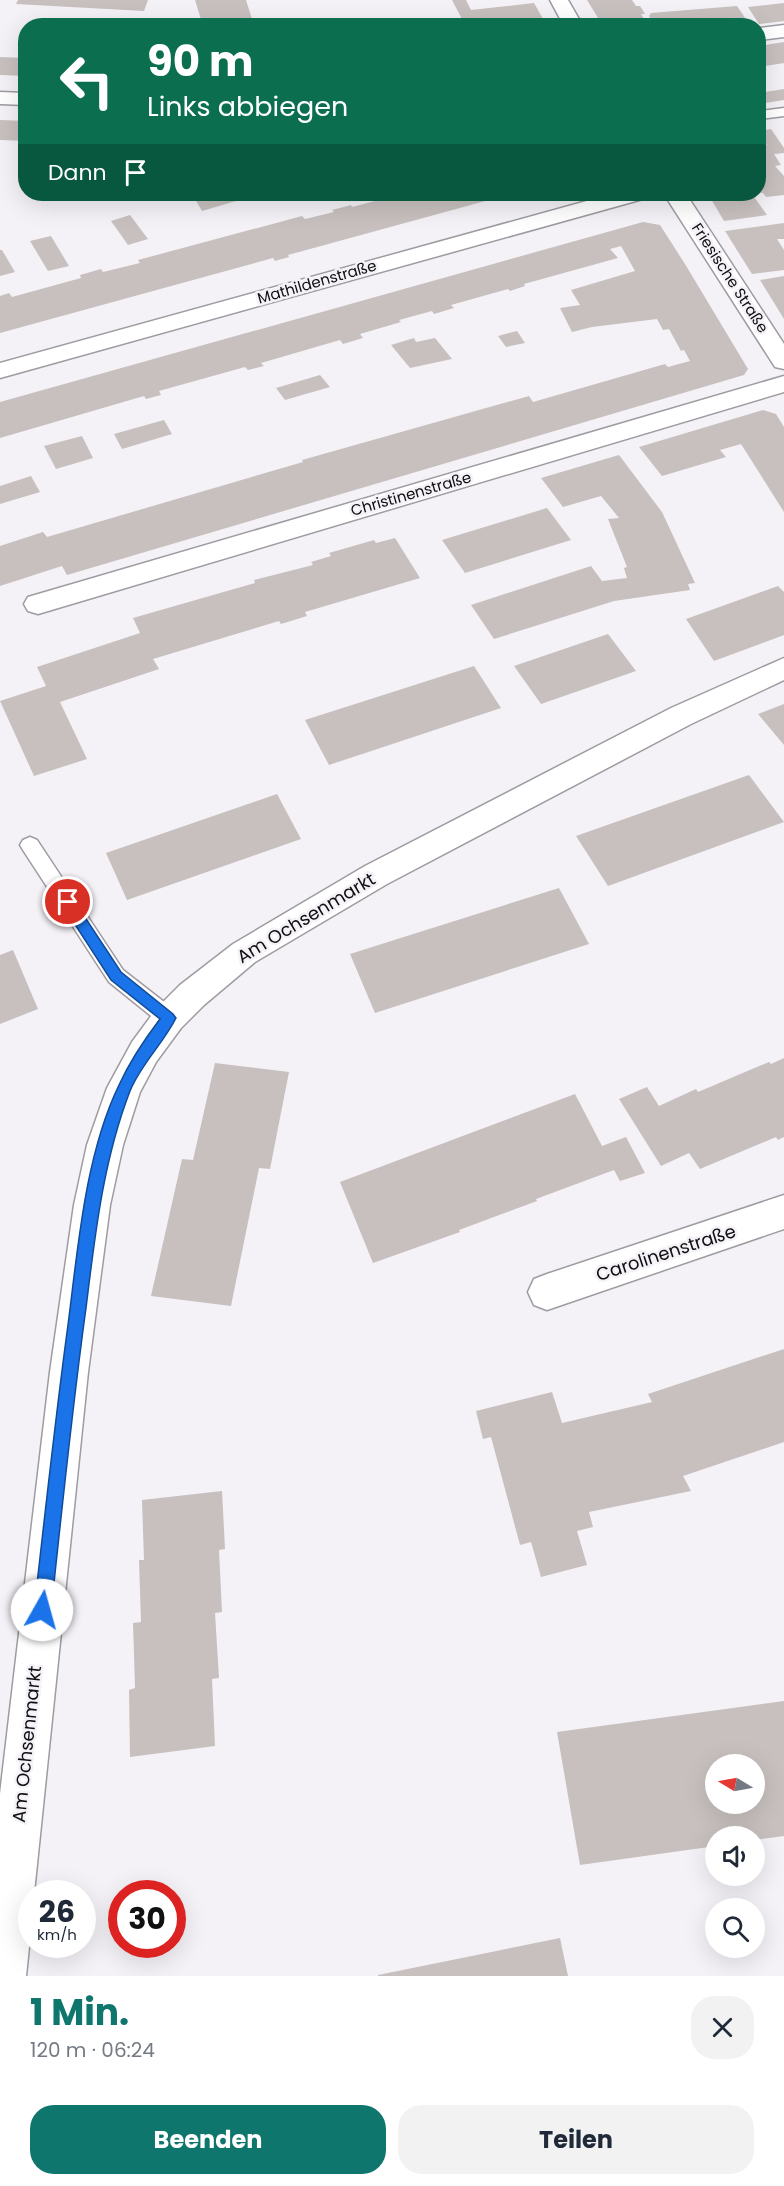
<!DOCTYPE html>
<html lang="de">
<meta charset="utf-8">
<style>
:root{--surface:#fff;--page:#f2f2f3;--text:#1f2937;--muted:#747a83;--accent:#0f766e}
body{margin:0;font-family:Poppins,sans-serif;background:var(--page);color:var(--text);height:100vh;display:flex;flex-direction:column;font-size:22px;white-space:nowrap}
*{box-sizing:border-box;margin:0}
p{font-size:20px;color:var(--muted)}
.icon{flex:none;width:33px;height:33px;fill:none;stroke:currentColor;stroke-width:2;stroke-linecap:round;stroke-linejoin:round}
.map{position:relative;height:1976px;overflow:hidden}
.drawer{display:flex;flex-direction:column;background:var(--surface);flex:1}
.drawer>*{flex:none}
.hud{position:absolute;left:18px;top:18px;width:748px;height:183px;border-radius:24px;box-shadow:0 6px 24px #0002;background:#0b6e4f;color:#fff;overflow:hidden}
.needle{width:39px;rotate:280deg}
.buttons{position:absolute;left:705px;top:1754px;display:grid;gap:12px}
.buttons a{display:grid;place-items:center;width:60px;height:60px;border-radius:50%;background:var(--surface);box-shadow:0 6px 24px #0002;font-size:30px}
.speed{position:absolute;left:18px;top:1880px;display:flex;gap:12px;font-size:30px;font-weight:700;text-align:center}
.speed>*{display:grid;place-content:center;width:78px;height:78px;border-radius:50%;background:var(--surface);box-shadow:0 6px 24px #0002;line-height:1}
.speed small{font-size:15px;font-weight:400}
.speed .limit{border:9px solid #d22;background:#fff;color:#111}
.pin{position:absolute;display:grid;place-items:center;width:51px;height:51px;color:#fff;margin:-26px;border:3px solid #fff;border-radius:50%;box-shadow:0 2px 6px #0007}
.me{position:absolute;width:66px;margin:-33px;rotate:7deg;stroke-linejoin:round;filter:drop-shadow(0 0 4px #0008)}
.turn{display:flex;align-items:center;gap:21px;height:126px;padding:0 30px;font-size:27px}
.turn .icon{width:78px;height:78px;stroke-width:2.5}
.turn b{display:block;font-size:42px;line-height:51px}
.then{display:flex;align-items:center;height:57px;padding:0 30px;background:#0003;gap:12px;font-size:22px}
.round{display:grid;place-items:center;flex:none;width:63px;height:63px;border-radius:24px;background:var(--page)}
.summary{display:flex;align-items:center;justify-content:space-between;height:102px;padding:0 30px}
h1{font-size:36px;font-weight:700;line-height:45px;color:var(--accent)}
.cta{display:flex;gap:12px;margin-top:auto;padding:12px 30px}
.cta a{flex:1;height:69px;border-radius:24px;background:var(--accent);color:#fff;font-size:24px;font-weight:700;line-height:69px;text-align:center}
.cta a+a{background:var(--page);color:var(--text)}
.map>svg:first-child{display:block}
</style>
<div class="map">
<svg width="784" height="1976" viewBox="0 0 784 1976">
<rect width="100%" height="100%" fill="#f4f1f7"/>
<!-- building -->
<path fill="#c7c0be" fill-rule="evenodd" d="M18 0H148L144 11 16 4Z
M195 0H246L252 19 249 20 250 26H203Z
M452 0H466L471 10 534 3 547 26H495L492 20 464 23Z
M587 0H632L636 6H640L645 14H641L646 22 652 21 649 16 651 13 737 6 750 25 603 26Z
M784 3V21L759 24 748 7Z
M784 42V63L759 67V46Z
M0 57 26 58V76L0 75Z
M784 89V100L759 104V93Z
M0 120 26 121V141L0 140Z
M771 129 784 148V153L774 154 781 165 775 166 784 176V195L766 197 763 193H759V157L764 156 759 146 767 145 759 131Z
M214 194H260L202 211 195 199Z
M402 194H511L288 255 289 257 275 261 273 258 0 333V296L9 293 12 297 81 278 80 275 101 269 103 272 140 263 138 260 302 216 305 219 334 212 332 210 351 205 352 207Z
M708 194H752L767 215 724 221Z
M130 215 148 239 128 245 111 221Z
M643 222 660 225 685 264 748 369 744 375 67 575 62 566 0 586V546L43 532 47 537 303 462 302 460 529 396 533 402 665 364 668 367 690 361 684 350 681 351 669 329 663 330 657 319 592 327 572 332 560 308 580 305 571 290 635 271 621 246 610 249 618 258 524 284 525 286 510 291 508 289 451 305 454 308 434 314 432 311 399 320 401 322 360 334 363 338 343 344 340 340 261 363 264 366 248 370 245 367 159 391 161 395 146 399 144 396 0 438V402Z
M784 223V239H777L784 250V270L752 274 725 231Z
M51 236 69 266 48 271 30 241Z
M0 250H2L15 272 0 276Z
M784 276V319L760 280Z
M517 331 525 343 506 347 498 336Z
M414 338 416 342 435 338 452 359 410 368 391 345Z
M320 375 330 387 285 400 276 388Z
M763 410 776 414 784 427V512L741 444 720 450 726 457 662 476 639 447Z
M164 420 172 434 122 449 114 434Z
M82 436 93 458 56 469 44 446Z
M619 455 662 512 695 583 688 584 690 590 614 601 494 639 471 605 591 566 602 581 627 578 624 568 627 567 608 519 619 518 601 496 563 507 541 478Z
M31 476 40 492 0 504V486Z
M547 508 571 540 465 573 442 540Z
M395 538 420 578 305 612 307 616 281 624 279 621 153 659 159 669 60 702 87 759 34 776 0 701 46 686 37 667 140 633 133 618 255 583 254 580 313 565 311 562 331 556 329 553 374 540 376 543Z
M778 586 784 592V635L714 661 686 619Z
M608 634 636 671 541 704 514 666Z
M474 666 501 708 329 765 305 720Z
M784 704V745L758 714Z
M749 775 784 822 608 886 576 836Z
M277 794 301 839 127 900 106 853Z
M559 888 589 944 375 1013 350 954Z
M13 950 38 1009 0 1024V955Z
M784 1058V1137L778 1140 776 1137 700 1169 689 1153 661 1166 619 1099 647 1087 659 1106 696 1089 698 1092 769 1062 771 1064Z
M215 1063 289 1072 270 1169 259 1168 231 1306 151 1296 182 1159 193 1160Z
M575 1094 602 1146 626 1137 645 1173 620 1181 614 1170 536 1199 537 1201 459 1230 460 1232 373 1263 340 1182Z
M784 1349V1442L683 1476 691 1491 589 1512 593 1527 577 1531 587 1565 541 1577 531 1542 520 1545 491 1437 483 1439 476 1411 552 1392 562 1423 652 1402 648 1394Z
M222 1491 225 1549 219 1550 222 1612 215 1613 219 1678 212 1679 215 1746 130 1757 129 1690 135 1688 133 1623 141 1622 139 1560H144L142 1500Z
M784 1701V1836L754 1840V1836H716V1846L580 1865 557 1732ZM716 1764H754V1803H716Z
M560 1938 568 1976H378V1975Z"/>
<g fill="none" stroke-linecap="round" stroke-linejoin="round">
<defs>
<path id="service" d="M784 108V116L759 119V111Z
M30 837 37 840 123 970 177 1012 180 1018 177 1024 169 1027 161 1024 109 982 23 850 20 845 23 840Z"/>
<path id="minor" d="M550 0H568L583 26H564Z
M784 25V37L759 40V28Z
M0 92 26 93V105L0 104Z
M612 194H646L643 199 0 378V363Z
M664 194H686L784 344V369L775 367Z
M784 376V392L38 614 28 611 24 604 28 597Z
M784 658V680L691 724 387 884 255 962 204 1005 181 1028 156 1062 140 1092 123 1145 110 1205 88 1372 34 1893H32V1918L26 1976H0V1794L50 1372 74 1205 87 1145 107 1088 132 1042 157 1008 180 985 233 944 365 866 671 708Z
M784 1195V1229L547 1310 534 1305 528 1292 534 1279 547 1274Z"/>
</defs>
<!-- service casing -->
<use href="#service" stroke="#9e9ba1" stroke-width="3"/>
<!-- minor casing -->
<use href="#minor" stroke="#9e9ba1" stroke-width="3"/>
<!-- service -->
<use href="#service" fill="#fff" fill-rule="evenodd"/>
<!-- minor -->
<use href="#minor" fill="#fff" fill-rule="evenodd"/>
</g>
<!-- route -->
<path fill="#1a73e8" stroke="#114b97" stroke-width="1.5" d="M68 897 73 899 121 972 173 1014 176 1018C163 1044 141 1064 130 1091 103 1161 95 1235 86 1308 72 1409 62 1510 51 1610L48 1616 42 1619 36 1616 34 1610C45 1515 55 1420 68 1325 78 1248 85 1155 119 1085 130 1061 144 1040 160 1019L111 980 63 906 62 902Z"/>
<g text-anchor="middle" stroke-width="5" stroke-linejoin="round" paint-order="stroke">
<!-- far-street labels -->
<g font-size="15" fill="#0f0e10" stroke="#f4f1f7">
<text transform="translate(730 278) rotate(57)" y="5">Friesische Straße</text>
<text transform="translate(317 282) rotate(-16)" y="5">Mathildenstraße</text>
<text transform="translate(411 494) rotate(-16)" y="5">Christinenstraße</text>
</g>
<!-- street labels -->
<g font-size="18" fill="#0f0e10" stroke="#f4f1f7">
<text transform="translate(306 918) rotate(-31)" y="6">Am Ochsenmarkt</text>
<text transform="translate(666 1253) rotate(-18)" y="6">Carolinenstraße</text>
<text transform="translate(27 1744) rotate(-84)" y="6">Am Ochsenmarkt</text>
</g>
</g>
</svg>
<div class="buttons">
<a><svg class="needle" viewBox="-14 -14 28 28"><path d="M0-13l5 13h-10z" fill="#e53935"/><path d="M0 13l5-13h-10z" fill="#747a83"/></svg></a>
<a><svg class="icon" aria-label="sound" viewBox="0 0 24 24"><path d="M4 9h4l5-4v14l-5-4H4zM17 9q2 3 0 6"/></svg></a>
<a><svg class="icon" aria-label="search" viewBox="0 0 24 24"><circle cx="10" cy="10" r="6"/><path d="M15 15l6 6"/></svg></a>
</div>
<div class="speed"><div>26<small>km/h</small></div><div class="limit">30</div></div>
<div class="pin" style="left:68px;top:902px;background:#d93025"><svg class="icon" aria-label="arrive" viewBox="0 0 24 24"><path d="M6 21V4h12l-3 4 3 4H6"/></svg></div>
<svg class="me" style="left:42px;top:1610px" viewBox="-20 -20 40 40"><circle r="19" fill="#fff"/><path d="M0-13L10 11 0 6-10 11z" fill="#1a73e8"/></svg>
<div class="hud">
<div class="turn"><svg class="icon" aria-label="left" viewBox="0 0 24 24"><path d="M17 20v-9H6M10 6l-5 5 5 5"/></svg><div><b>90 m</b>Links abbiegen</div></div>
<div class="then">Dann<svg class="icon" aria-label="arrive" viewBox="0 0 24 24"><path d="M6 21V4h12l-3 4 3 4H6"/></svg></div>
</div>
</div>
<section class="drawer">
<div class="summary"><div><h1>1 Min.</h1><p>120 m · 06:24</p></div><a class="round"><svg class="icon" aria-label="close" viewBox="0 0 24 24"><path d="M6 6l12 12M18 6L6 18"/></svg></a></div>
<div class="cta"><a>Beenden</a><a>Teilen</a></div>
</section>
